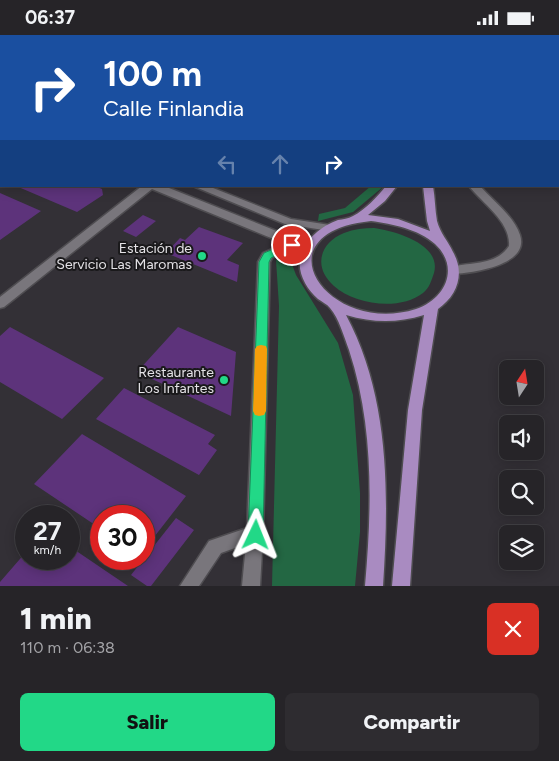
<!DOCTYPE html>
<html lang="es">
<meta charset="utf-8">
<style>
:root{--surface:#262428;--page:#2e2c30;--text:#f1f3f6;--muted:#a4a4a8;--line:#424145;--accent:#22d887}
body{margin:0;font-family:Figtree,sans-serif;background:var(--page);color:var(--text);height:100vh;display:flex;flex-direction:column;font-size:19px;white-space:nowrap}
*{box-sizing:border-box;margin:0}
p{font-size:16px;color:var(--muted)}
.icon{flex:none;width:28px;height:28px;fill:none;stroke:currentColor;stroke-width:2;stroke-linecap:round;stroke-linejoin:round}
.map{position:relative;height:551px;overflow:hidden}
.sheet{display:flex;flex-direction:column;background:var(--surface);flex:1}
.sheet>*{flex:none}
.guide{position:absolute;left:0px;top:0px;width:560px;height:152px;box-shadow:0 2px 12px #0003,0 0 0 1px var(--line);background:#1a4fa0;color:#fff;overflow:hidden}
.needle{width:32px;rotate:12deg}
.tools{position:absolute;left:499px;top:325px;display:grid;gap:10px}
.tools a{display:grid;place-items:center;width:45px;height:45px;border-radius:8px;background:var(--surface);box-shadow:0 2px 12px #0003,0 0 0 1px var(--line);font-size:25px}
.speed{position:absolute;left:15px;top:470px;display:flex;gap:10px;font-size:25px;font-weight:700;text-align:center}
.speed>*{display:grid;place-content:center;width:65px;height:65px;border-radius:50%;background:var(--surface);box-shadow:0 2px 12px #0003,0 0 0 1px var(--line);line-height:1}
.speed small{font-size:12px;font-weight:400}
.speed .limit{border:8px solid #d22;background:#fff;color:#111}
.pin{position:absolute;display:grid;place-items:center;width:42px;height:42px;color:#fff;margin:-21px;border:2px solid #fff;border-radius:50%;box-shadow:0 1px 5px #0007}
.me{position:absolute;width:55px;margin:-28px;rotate:2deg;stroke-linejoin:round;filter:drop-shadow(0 0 4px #0008)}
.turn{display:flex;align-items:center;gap:18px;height:105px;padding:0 20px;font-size:22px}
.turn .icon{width:65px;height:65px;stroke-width:2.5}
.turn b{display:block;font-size:35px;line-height:42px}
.lanes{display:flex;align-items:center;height:48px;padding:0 20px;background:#0003;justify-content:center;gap:25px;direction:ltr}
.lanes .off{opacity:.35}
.round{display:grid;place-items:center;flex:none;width:52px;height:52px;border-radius:8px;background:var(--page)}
.headline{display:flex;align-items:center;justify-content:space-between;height:85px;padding:0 20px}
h1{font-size:30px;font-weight:800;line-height:38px}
.button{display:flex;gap:10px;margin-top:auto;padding:10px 20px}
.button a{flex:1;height:58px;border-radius:8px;background:var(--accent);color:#111;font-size:20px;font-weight:800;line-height:58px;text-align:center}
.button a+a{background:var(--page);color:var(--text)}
.status{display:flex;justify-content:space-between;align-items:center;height:35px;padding:0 25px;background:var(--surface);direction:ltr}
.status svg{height:14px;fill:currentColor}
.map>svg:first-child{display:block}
</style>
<div class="status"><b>06:37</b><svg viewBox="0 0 49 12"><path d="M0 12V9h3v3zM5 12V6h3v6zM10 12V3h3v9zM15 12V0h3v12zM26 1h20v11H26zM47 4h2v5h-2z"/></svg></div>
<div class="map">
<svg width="559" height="551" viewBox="0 0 559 551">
<rect width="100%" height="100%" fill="#333036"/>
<!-- green -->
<path fill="#236743" d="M371 151H384L353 177 318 186 319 179 345 173Z
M374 193C395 196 442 209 434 238 431 246 430 252 423 258 400 276 355 270 334 251 313 233 319 208 344 198 354 194 364 193 374 193Z
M289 221 296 240 338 308 353 360 360 458V497L355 551H272L279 271 276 225Z"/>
<!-- building -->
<path fill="#5d337b" d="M16 151H95L102 154 103 160 77 177Z
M0 158 41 176 0 205Z
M143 180 156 186 136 202 123 196Z
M199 192 243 208 227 225 239 230 237 247 166 218 180 203 185 205Z
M10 292 104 343 62 384 0 347V301Z
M178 292 236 317 231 381 137 337Z
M124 353 215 400 208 409 217 415 199 440 96 384Z
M82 399 186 461 144 515V481H101V494L34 449Z
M176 483 194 495 151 551H147L131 540Z
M69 511 128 551H0V547L26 517V524H69Z"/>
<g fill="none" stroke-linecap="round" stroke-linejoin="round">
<defs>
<path id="minor" d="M252 0H263L264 1H253Z
M1 51V57L0 58V52Z
M0 78H1V84H0Z
M0 92H1V98H0Z
M142 151H164L284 199 296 207 311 225 305 229 301 228 290 215 272 223 270 227 263 499 260 551H242L246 509 221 518 199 551H180L209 506 247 493 258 227 263 218 283 209 276 205 152 154 4 272 0 273V262Z
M193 151H208L291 184 330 190 335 193 330 196 285 189Z
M469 151H480C492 165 514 181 520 200 530 230 473 238 454 239L450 238 448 235 450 232C470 227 496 231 509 211 511 187 483 169 469 151Z"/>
<path id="major" d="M386 151H397L385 166 368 180 398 184 430 196 427 186 423 151H433C435 162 435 175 437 186 440 198 448 206 453 217 465 238 458 260 438 274L422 375 410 551H392L408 375 424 280C397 288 374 288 346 280 390 362 389 461 383 551H365C372 472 374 391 349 315 344 302 339 283 330 273 327 269 322 267 318 264 306 254 296 236 301 220 306 203 322 191 338 185 343 184 348 184 353 181 365 175 377 162 386 151ZM371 186C393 189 418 194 435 209 460 232 446 264 416 274 328 302 256 198 371 186Z"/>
</defs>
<!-- minor casing -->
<use href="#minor" stroke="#4f4d51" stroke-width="3"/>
<!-- major casing -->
<use href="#major" stroke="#4f4d51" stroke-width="3"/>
<!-- minor -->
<use href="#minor" fill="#79767c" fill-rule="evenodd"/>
<!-- major -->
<use href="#major" fill="#a98bc1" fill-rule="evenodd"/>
</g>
<!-- route -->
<path fill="#22d887" stroke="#168c58" d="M292 206 295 207 297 210 295 212 271 223 269 227 263 500 261 505 256 507 250 505 248 500 259 227 264 218Z"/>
<!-- slow -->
<path fill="#f59e0b" d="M261 310 266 311 267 314 266 376 264 380 259 381 255 380 253 376 255 314 257 311Z"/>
<!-- markers -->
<g fill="#22d887" stroke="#1a191b" stroke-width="2">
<circle cx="202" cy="221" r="5"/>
<circle cx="224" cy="345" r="5"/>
</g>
<g text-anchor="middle" stroke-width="4" stroke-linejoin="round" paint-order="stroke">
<!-- poi labels -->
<g font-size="14" fill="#e4e2e6" stroke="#1a191b" text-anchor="end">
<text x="192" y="218">Estación de<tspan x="192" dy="16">Servicio Las Maromas</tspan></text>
<text x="214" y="342">Restaurante<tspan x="214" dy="16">Los Infantes</tspan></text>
</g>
</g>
</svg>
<div class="tools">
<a><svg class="needle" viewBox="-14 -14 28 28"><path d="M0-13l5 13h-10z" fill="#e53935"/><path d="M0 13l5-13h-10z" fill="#a4a4a8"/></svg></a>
<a><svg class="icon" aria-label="sound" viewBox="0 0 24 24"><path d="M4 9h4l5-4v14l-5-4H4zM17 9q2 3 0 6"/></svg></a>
<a><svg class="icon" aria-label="search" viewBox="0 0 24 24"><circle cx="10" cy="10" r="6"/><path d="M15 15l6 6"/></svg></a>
<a><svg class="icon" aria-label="layers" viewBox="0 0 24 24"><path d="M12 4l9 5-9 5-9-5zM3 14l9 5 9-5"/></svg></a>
</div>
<div class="speed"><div>27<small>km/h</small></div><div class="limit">30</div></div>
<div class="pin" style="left:292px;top:210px;background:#d93025"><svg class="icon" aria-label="arrive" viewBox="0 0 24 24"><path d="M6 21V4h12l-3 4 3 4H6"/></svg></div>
<svg class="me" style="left:256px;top:500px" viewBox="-20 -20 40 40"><path d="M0-17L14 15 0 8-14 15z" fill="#22d887" stroke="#fff" stroke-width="4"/></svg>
<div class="guide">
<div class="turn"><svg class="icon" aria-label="right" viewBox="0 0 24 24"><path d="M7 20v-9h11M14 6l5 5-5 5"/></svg><div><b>100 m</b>Calle Finlandia</div></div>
<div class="lanes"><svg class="icon off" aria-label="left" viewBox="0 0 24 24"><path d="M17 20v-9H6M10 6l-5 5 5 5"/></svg><svg class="icon off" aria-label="ahead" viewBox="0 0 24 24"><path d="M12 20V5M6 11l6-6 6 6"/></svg><svg class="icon" aria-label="right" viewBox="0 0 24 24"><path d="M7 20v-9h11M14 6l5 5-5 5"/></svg></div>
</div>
</div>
<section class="sheet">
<div class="headline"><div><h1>1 min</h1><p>110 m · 06:38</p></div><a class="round" style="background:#d93025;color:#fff"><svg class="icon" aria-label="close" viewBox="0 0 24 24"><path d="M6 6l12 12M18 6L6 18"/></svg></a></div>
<div class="button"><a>Salir</a><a>Compartir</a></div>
</section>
